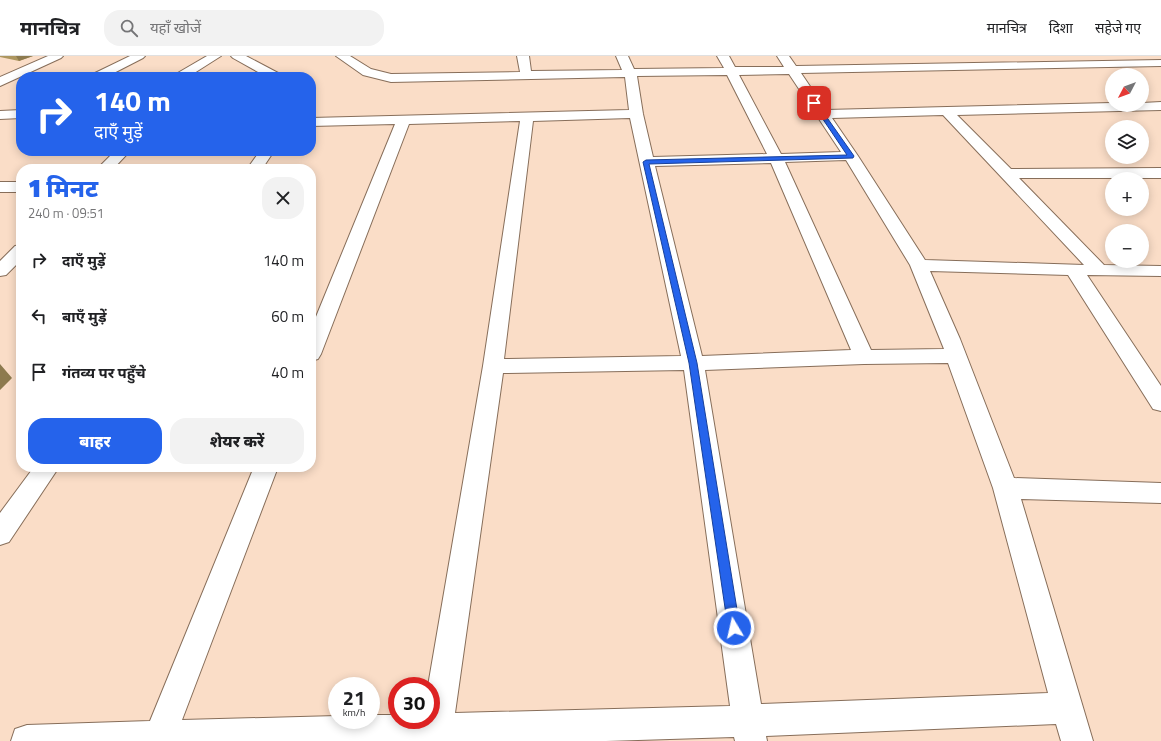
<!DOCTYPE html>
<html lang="hi">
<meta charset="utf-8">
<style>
:root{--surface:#fff;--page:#f2f2f2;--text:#202124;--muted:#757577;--line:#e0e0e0;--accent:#2563eb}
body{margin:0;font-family:"Titillium Web","Noto Sans Devanagari",sans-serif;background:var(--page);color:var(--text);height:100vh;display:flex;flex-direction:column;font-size:15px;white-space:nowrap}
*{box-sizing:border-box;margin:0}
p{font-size:13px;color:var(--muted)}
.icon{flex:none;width:22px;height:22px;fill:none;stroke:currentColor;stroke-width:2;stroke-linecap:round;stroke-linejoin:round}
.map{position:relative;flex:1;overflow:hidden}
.sheet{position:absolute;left:16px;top:108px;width:300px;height:308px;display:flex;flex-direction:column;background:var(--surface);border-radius:16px;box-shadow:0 2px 10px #0003}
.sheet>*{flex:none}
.hud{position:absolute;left:16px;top:16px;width:300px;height:84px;border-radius:16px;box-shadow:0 2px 10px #0003;background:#2563eb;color:#fff;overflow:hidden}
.needle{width:26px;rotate:229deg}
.buttons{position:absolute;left:1105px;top:12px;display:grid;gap:8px}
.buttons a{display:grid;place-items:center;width:44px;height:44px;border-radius:50%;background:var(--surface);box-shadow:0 2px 10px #0003;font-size:20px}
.speed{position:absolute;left:328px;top:621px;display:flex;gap:8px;font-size:20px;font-weight:700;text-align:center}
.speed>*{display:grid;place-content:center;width:52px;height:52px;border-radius:50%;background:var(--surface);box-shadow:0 2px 10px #0003;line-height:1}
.speed small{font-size:10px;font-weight:400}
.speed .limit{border:6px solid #d22;background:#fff;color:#111}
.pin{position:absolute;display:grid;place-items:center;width:34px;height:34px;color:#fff;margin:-17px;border-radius:8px;box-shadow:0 2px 6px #0006}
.me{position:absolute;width:44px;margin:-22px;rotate:351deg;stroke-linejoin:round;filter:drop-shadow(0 0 3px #0008)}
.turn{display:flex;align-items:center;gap:14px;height:84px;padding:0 12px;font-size:18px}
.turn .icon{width:52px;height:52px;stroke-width:2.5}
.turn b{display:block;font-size:28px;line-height:34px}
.round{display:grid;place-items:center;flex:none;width:42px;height:42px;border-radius:16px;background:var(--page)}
.summary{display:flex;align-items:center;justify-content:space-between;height:68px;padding:0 12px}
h1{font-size:24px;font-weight:800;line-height:30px;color:var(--accent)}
.action{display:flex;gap:8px;margin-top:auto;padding:8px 12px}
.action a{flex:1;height:46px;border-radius:16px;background:var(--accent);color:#fff;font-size:16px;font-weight:800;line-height:46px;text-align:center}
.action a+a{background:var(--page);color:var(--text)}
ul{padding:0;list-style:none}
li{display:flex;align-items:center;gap:12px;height:56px;padding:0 12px}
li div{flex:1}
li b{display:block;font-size:15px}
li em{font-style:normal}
header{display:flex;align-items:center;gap:24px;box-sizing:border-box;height:56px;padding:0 20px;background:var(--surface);border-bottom:1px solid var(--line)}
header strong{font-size:19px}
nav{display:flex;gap:22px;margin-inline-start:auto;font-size:14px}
.search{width:280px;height:36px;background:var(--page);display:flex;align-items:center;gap:10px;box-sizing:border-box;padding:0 14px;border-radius:16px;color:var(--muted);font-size:15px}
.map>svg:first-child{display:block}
</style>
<header>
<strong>मानचित्र</strong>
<div class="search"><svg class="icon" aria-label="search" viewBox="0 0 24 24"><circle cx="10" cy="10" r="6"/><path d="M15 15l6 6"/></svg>यहाँ खोजें</div>
<nav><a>मानचित्र</a><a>दिशा</a><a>सहेजे गए</a></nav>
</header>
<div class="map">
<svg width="1161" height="685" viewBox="0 0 1161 685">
<rect width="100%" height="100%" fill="#faddc7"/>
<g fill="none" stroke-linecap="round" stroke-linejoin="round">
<defs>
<path id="minor" d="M48 0H63L61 2 0 30V21Z
M130 0H145L143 2 106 21H91L93 18Z
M207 0H221L188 21H174L176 18Z
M231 0H246L280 18 282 21H267L233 2Z
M336 0H350L371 13 391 18 520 16 517 0H529L531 15 622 14 616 0H628L634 13 724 12 717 0H729L735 11H784L777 0H789L796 10 1161 4V10L801 17 826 54 1112 47V49H1142V47L1161 46V54L957 59 1011 113 1161 112V122H1019L1104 209 1161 210V220L1087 219 1161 330V355L1153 353 1068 219 930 215 960 283 1014 422 1161 427V447L1021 443 1093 685H1061L1056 668 766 680 767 685H735L734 681 606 685H11L15 673 27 669 150 665 254 411H278L182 664 337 660V664H371V659H397V664H431V630H428L483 310 520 65 409 68 321 298 318 303 311 305V273L395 68 311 70V62L629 54 625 21 391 26 363 19ZM789 18 841 96 781 98 739 19ZM727 19 767 98 653 101 643 58 637 20ZM943 59 1084 209 925 204 858 100 832 62ZM630 62 681 300 504 303 533 65ZM846 104 910 209 944 293 871 294 785 106ZM771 107 851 294 702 300 655 110ZM948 307 993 432 1048 637 761 648 705 314 864 308ZM684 314 730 650 455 657 503 317Z
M21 54V62L0 63V55Z
M115 95H130L113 113H97Z
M260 95H274L262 113H247Z
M0 126H21V136H0Z
M21 189V204L6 219 0 220V205L15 190Z
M34 411H59L9 486 0 489V457Z"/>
</defs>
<!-- minor casing -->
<use href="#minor" stroke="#876e5a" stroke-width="2"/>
<!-- minor -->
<use href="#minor" fill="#fff" fill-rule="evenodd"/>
</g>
<!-- wall -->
<path fill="#ad965f" d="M0 0H33L19 5 0 1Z"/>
<!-- shaded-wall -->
<path fill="#8d7a4e" d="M16 0H33L19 5Z
M0 308 12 322 0 334Z"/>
<!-- route -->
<path fill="#2563eb" stroke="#184099" d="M812 46H816L854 100 853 102 649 108 697 307 740 572 738 576 734 577 730 576 728 572 689 307 643 106 646 104 847 99 812 47Z"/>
</svg>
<div class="buttons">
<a><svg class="needle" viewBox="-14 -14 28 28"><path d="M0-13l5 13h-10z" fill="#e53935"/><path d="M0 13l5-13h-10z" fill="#757577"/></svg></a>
<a><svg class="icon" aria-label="layers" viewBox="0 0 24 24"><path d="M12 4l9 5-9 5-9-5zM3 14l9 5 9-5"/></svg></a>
<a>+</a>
<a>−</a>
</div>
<div class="speed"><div>21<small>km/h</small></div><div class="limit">30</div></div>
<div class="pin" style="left:814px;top:47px;background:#d93025"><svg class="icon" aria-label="arrive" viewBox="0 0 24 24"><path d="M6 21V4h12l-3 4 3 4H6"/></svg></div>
<svg class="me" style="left:734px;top:572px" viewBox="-20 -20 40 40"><circle r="17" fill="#2563eb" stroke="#fff" stroke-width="3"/><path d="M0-11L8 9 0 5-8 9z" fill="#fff"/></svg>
<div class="hud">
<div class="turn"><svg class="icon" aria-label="right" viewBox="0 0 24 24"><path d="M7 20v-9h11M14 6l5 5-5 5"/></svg><div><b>140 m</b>दाएँ मुड़ें</div></div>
</div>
<section class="sheet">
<div class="summary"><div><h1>1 मिनट</h1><p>240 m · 09:51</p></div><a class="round"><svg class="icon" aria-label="close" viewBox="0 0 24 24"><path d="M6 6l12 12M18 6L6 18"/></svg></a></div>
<ul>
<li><svg class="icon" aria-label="right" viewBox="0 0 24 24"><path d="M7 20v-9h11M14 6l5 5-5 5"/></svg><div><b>दाएँ मुड़ें</b></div><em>140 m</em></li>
<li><svg class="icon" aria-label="left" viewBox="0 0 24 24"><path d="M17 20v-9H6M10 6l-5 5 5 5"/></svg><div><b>बाएँ मुड़ें</b></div><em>60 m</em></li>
<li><svg class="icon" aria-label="arrive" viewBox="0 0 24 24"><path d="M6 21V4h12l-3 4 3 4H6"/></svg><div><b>गंतव्य पर पहुँचे</b></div><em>40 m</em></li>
</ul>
<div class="action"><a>बाहर</a><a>शेयर करें</a></div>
</section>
</div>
